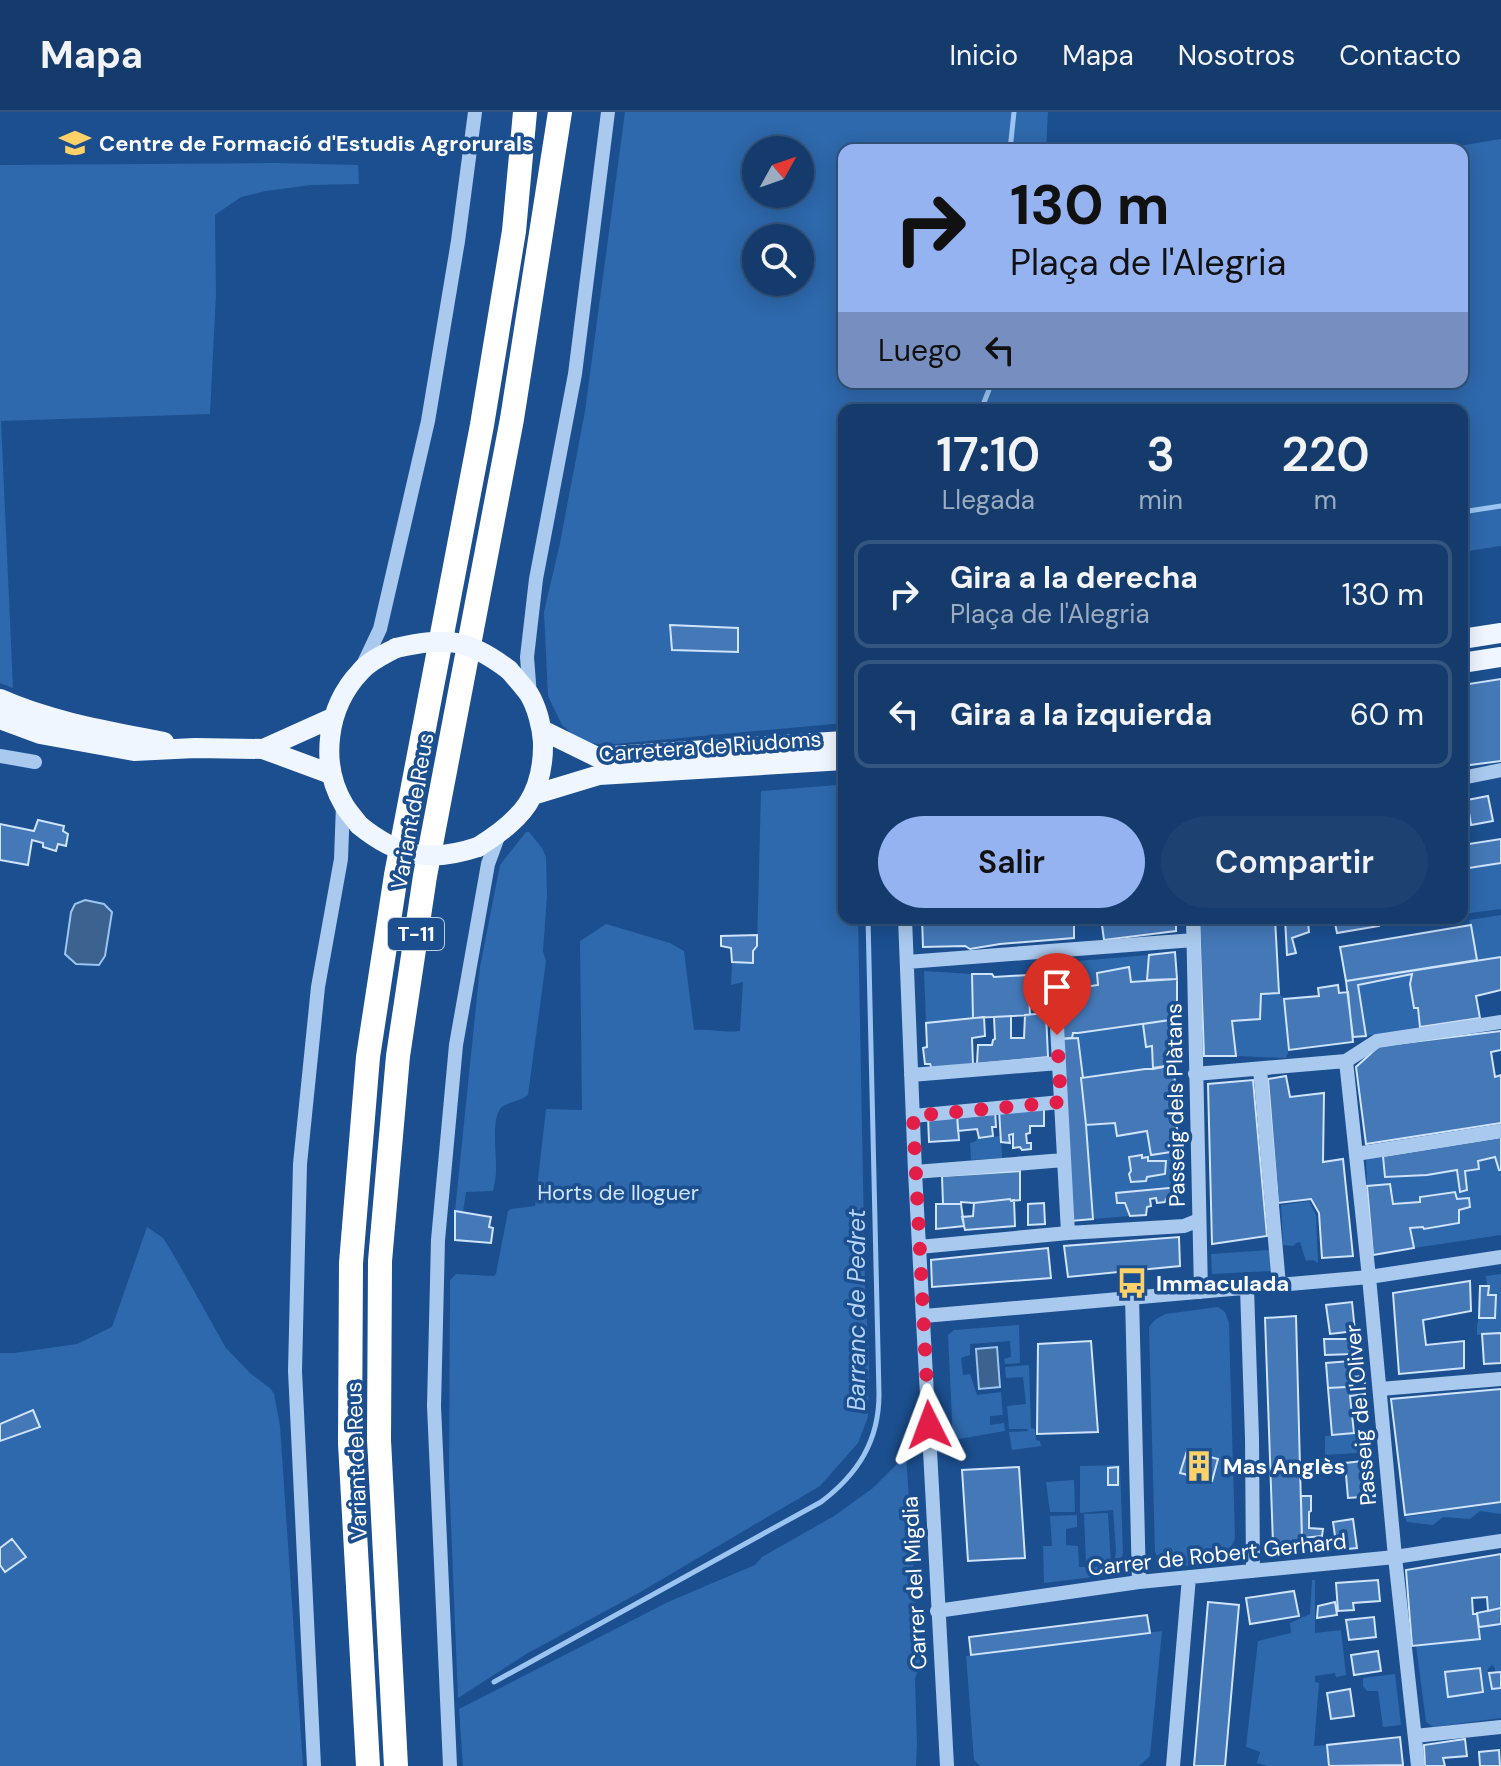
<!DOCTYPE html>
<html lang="es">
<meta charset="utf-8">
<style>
:root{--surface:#143b6b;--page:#1d4271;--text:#f1f3f6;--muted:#9dadc1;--line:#33557e;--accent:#95b2f1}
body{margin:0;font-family:"DM Sans",sans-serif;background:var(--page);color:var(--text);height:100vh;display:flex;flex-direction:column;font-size:30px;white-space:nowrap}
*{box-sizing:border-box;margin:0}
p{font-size:26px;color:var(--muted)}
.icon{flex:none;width:44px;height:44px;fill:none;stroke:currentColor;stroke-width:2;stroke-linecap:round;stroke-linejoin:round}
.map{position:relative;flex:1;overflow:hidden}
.sheet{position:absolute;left:838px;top:292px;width:630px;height:520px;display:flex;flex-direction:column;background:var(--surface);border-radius:16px;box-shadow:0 4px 20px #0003,0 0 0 2px var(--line)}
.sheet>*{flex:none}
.hud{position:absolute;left:838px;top:32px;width:630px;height:244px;border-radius:16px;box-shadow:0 4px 20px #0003,0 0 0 2px var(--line);background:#95b2f1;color:#111;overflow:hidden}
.needle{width:52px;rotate:50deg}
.buttons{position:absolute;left:742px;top:24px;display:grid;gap:16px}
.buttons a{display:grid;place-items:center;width:72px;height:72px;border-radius:50%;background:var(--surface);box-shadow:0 4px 20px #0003,0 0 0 2px var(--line);font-size:40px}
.pin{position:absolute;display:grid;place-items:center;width:68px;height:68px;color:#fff;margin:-82px -34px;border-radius:50% 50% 50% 0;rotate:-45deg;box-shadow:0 0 8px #0007}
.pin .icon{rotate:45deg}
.me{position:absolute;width:88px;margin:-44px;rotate:357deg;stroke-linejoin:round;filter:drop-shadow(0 0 6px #0008)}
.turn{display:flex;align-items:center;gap:28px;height:168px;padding:0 40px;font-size:36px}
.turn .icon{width:104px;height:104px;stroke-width:2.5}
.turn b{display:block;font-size:56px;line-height:68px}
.then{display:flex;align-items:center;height:76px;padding:0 40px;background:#0003;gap:16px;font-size:30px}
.eta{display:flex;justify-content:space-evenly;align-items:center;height:136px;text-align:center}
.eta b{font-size:48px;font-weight:600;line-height:56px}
.action{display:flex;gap:16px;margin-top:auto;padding:16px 40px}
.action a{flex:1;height:92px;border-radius:48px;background:var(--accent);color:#111;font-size:32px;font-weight:600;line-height:92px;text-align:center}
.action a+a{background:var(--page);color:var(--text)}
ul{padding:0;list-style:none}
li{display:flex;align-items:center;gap:24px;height:108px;margin:0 16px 12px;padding:0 24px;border:4px solid var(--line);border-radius:16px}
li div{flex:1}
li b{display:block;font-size:30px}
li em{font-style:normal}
header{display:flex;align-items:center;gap:48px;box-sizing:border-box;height:112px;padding:0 40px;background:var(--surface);border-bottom:2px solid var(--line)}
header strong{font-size:38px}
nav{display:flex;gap:44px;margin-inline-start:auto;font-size:28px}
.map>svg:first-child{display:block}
</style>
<header>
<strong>Mapa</strong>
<nav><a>Inicio</a><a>Mapa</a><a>Nosotros</a><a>Contacto</a></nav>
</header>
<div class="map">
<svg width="1501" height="1654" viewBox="0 0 1501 1654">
<rect width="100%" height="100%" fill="#1b4f8f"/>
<!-- green -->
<path fill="#2e69ad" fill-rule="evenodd" d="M625 0H1048L1046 38H844V270H1462V38H1434L1501 27V434L1462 440V298H844V611L604 633 580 629 562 613 548 584 544 500 560 431 585 299ZM756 38H800V82H756ZM756 126H800V170H756Z
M276 51 358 53 359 72 311 73 266 79 241 85 215 103 216 182 210 302 1 309 13 576 0 571V53Z
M838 667 844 668V806H858L865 1173 869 1250 868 1305 858 1331 820 1374 637 1482 528 1541 458 1586 449 1363 450 1168 456 1162 494 1164 496 1162 508 1099 511 1097 535 1094 546 997 582 998 580 829 606 812 670 831 684 839 694 918C710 917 724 921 740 919L743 870 731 873 732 850H752L753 839 757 834 761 679 837 673Z
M526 720H529L542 736 546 745 547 784 543 839 546 849 528 983C520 990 505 990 500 997 491 1011 497 1044 496 1060 496 1067 494 1073 493 1079L466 1080 463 1100 455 1099 480 855 500 753Z
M1501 751V797L1462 802V757Z
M1501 803V845L1477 848 1469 808Z
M1149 843 1147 868 1131 870 1128 855 1097 861 1098 873 1077 876 1075 857 1077 849Z
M924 859 972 862 973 906 926 911Z
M1412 862 1420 915 1366 924 1358 873Z
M1279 881 1284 887 1289 938 1286 946 1236 944 1232 909 1259 907 1261 882Z
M1143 912 1146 935 1152 934 1153 957 1083 966 1078 926H1072L1073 921Z
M1115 1011 1118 1023 1147 1019 1151 1043 1178 1039 1179 1075 1117 1081V1090L1125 1091 1130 1104 1093 1107 1086 1013Z
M979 1023 980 1026 1001 1024 1002 1046 971 1048 970 1031 976 1029Z
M1383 1044 1385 1064 1387 1066 1457 1058 1460 1079 1467 1078 1465 1059 1479 1057 1478 1049 1495 1045 1499 1058H1501V1123L1414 1136 1410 1116 1459 1111V1098L1470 1095 1469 1086 1457 1087 1455 1080 1421 1085 1420 1090 1393 1092 1390 1072 1367 1074 1366 1049 1368 1046Z
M1309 1089 1316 1103 1318 1151 1313 1148 1306 1149 1300 1130 1296 1131 1293 1134 1283 1133 1281 1093Z
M147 1115 163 1126 172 1140 226 1236 250 1261 271 1277 274 1282 280 1314 303 1654H0V1241H14L77 1232 112 1215Z
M1269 1138 1271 1159 1212 1162 1211 1142Z
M1501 1162V1221L1477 1223V1213L1479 1206H1495L1496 1184 1488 1183 1486 1164Z
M1218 1195 1225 1200 1229 1211 1235 1426C1228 1452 1185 1457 1162 1453L1155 1440 1149 1215 1155 1208 1165 1202Z
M1019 1213 1020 1251 1005 1252 1004 1247 1011 1245 1010 1229 970 1232V1243L961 1246 963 1263 970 1262 977 1283 1001 1280 1003 1303 990 1304V1313L1004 1311 1005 1319 953 1328 948 1223 954 1218Z
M1029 1253 1031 1316 1035 1317 1036 1328 1040 1329 1041 1334 1012 1338 1009 1320 1028 1319 1027 1317H1009L1007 1294 1026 1292 1023 1265 1006 1266 1005 1255Z
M1371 1320 1373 1340 1325 1343V1324Z
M906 1343 920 1554 915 1566 917 1633 916 1654H463L459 1597 668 1490 755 1453 762 1445 834 1404 873 1376Z
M1120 1353 1123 1441 1118 1457 1114 1461 1110 1463 1044 1471 1043 1434H1052L1050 1404 1077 1403V1415L1066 1417V1433L1078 1434 1079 1455H1106L1114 1452 1116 1439 1113 1398 1080 1401V1354Z
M1074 1368 1075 1400H1050L1046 1370Z
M1501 1391V1402L1480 1399 1470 1407 1443 1405 1433 1413 1407 1410 1405 1405Z
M1108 1401 1111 1450 1086 1452 1084 1402Z
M1312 1468H1315V1521L1341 1518 1346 1563 1336 1565 1335 1561 1315 1564V1570L1319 1571 1314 1634 1327 1633 1329 1654H1267L1257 1651 1260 1640 1246 1635 1258 1529 1291 1521 1290 1511 1310 1502Z
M1501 1512V1560L1495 1561V1556L1492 1553 1487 1558 1489 1561 1492 1577 1501 1576V1606L1433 1615 1426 1610 1416 1533 1480 1527 1479 1515ZM1480 1556 1483 1580 1448 1584 1445 1560Z
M1162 1519 1150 1644 1139 1654H980L974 1648 966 1544Z
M1395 1562 1401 1613 1383 1615 1378 1579H1367L1363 1574V1566Z"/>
<!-- water -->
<path fill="#3c6290" stroke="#9cc4f0" stroke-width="2" d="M85 788 104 792 112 800 105 844 99 853 76 852 65 842 71 800 75 792Z
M997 1235 1000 1275 979 1277 976 1237Z"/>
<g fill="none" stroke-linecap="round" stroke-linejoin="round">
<!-- stream -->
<path stroke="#9cc4f0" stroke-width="5" d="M1010 38 1014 0
M981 298 992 270
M1462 400 1501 394
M494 1570 821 1390C858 1362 879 1329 879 1282L868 806"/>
</g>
<!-- building -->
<path fill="#4478b7" stroke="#cfe3fa" stroke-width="2" d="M670 513 738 516V540L672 538Z
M1501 567V649L1462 654V573Z
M1488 684 1493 709 1471 713 1467 688Z
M38 708 64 714 63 719 68 722 66 734 58 732 56 739 43 735V731L32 728 28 753 0 748V712L34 719Z
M1501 727V751L1462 757V733Z
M922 806H946L960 809 995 806H1074V826L1000 832 970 837 965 834 923 835Z
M1101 806H1176V819L1104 828Z
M1199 806H1275L1279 881 1261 882 1260 907 1232 909 1236 944H1204Z
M1285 806H1303V812L1308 810 1309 820 1292 826 1296 841 1287 843Z
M1334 806H1378L1379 814 1337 821Z
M1471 813 1477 848 1346 869 1340 835Z
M757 823V834L753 839V851L732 850 731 836 721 834V824Z
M1175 840 1177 867 1147 868 1149 843Z
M1501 845V878L1476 884 1480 906 1420 915 1418 896H1414L1410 872 1412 862 1358 873 1366 924 1353 925 1346 869Z
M1129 855 1131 870 1177 867V907L1078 921H1073L1072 926 1060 927 1057 858 1075 857 1077 876 1098 873 1097 861Z
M972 862H992L994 865 1028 863 1030 903 973 906Z
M1338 873 1339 881 1348 880 1353 930 1289 938 1284 887 1319 884 1318 876Z
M1046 901 1048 945 977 952 978 933H992L993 928 995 927 994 905 1011 904V926H1024L1025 903Z
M984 905 985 924 972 926 973 953 932 957 930 952H925L923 936 927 935 926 911Z
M1177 907 1176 930 1171 933 1174 953 1153 957 1152 934 1146 935 1143 912Z
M1501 919V938L1491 940 1495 965 1501 963V1011L1366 1032 1356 955 1379 934Z
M1078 926 1083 966H1081L1086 1013 1093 1107 1070 1109 1060 927Z
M1174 953 1178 1039 1151 1043 1147 1019 1117 1024 1115 1011 1086 1013 1081 966Z
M1286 964 1290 985 1324 981 1323 1050 1343 1047 1353 1144 1322 1146 1319 1101 1311 1087 1278 1091 1268 967Z
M1253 968 1267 1124 1212 1132 1208 972Z
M1044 994V1014H1030V1021L1026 1022 1027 1031H1031V1037L1022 1038 1020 1035 1013 1036V1022L1009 1023 1010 1031 1001 1030 999 998Z
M995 998 996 1015H992L993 1024 979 1026 977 1017 958 1019 957 1002Z
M957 1002 959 1028 929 1030 928 1004Z
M1501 1025V1058H1499L1495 1045 1478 1049 1479 1057 1465 1059 1467 1078 1460 1080 1457 1058 1427 1063 1385 1065 1383 1044Z
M1142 1043V1046L1148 1045V1049H1166L1165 1062 1147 1065 1146 1069 1131 1070 1129 1062 1131 1059 1129 1045Z
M1020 1059V1088L1011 1089 1010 1087 974 1091 961 1090V1092H943L942 1064Z
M1390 1072 1393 1092 1420 1090V1085L1455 1080 1457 1087 1469 1086 1470 1095 1459 1098V1111L1424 1117 1423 1115 1410 1116 1414 1136 1373 1143 1367 1074Z
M1179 1075 1180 1085 1166 1087 1165 1090 1157 1091 1156 1086 1150 1087 1151 1094 1147 1095 1146 1103 1130 1104 1125 1091H1117L1116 1081Z
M1010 1087 1011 1089 1014 1088 1015 1114 965 1118 962 1105 973 1104 974 1091Z
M1044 1091 1045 1112 1028 1113V1092Z
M936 1092H961L964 1114 936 1117Z
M455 1099 491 1105 489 1115 493 1116 491 1131 455 1128Z
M1179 1125 1180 1154 1068 1165 1064 1134Z
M1048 1136 1051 1166 932 1175 931 1148Z
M1470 1169 1471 1199 1423 1208 1426 1233 1464 1229V1256L1399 1262 1393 1181Z
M1480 1174H1489L1488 1183H1496L1495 1206H1479Z
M1352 1190 1355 1219 1330 1222 1326 1193Z
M1296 1204 1302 1430 1273 1432 1265 1206Z
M1501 1221V1251L1484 1252 1482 1222Z
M1324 1227H1354V1242L1325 1243Z
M1091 1229 1098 1320 1037 1322 1038 1232Z
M1350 1249 1351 1265 1364 1264 1365 1274 1328 1276 1326 1251Z
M1365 1274V1282L1350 1284 1354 1321 1332 1323 1328 1276Z
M1501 1277V1390L1405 1403 1391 1287Z
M33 1298 40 1315 0 1329V1312Z
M1187 1339 1218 1347 1212 1369 1180 1361Z
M1372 1348 1375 1384 1348 1386 1345 1351Z
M1019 1355 1025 1446 968 1449 962 1358Z
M1118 1355V1373H1108V1356Z
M1301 1384H1311V1399L1309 1400V1416L1323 1417 1322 1424 1302 1426Z
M1353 1407 1357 1436 1337 1438 1333 1410Z
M12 1427 26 1445 5 1460 0 1453V1436Z
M1501 1442V1496L1488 1499 1487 1485 1472 1486 1473 1502H1477L1480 1527 1412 1534 1406 1458Z
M1378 1468 1380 1489 1353 1491 1354 1498 1338 1499 1336 1471Z
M1294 1479 1299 1504 1250 1512 1246 1486Z
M1208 1490 1239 1493 1225 1654H1194Z
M1335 1490 1337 1503 1317 1506 1318 1494Z
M1501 1496V1512L1479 1515 1477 1501Z
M1147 1503 1150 1521 971 1543 969 1525Z
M1374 1505 1376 1525 1349 1528 1346 1508Z
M1378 1539 1381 1559 1354 1563 1351 1543Z
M1480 1556 1483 1580 1448 1585 1445 1560Z
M1501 1560V1576L1492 1577 1489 1561Z
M1350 1577 1354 1604 1331 1607 1327 1581Z
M1400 1625 1403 1653 1329 1654 1327 1633Z
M1465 1627 1467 1644 1443 1646 1445 1654H1425L1424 1633Z
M1499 1638 1500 1654H1480L1479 1640Z"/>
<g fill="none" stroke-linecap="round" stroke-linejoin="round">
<!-- minor -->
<path stroke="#a9c9ee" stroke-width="14" d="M362 555 380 517 428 309 458 129 475 0
M530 584 527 545 536 467 575 262 608 0
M0 644 35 650
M1462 666 1501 658
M905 806 915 1060 947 1654
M1193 806 1201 1180
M1053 839 1068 1121
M907 850 1194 828
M1346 949 1369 1165 1395 1445 1418 1654
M1260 957 1279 1173
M1195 962 1346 949 1377 929 1501 910
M911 963 1059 951
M913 1004 1061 990
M1356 1042 1501 1019
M915 1060 1064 1048
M919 1135 1068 1121 1184 1114 1199 1108
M1247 1176 1252 1326 1253 1459
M1132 1185 1139 1470
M924 1204 1369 1165 1501 1145
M1380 1277 1501 1267
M937 1499 1139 1470 1395 1445 1501 1429
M1415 1624 1501 1615
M314 1654 295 1259 300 1052 318 875 341 747 343 693
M450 1654 434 1294 438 1128 456 933 488 752 499 722
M1173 1654 1189 1465"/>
<!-- major -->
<path stroke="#f0f6ff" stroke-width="20" d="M1462 527 1501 521
M1462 551 1501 545
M0 587C52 610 108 619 164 630
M0 607 40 622 134 639 195 636 263 637 331 662
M542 618 597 645 844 629
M263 637 332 606
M533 683 599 663 844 648
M359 713C354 706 348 700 344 693 319 651 327 595 360 560 369 549 383 543 396 536
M478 735C522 708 544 683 543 630 542 615 537 595 529 582 523 574 516 566 509 558"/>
<!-- highway -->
<path stroke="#fff" stroke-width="24" d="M368 1654 350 1331 351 1151 368 945 396 763 482 313 514 119 525 0
M396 1654 379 1328 380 1149 398 944 425 764 512 307 560 0"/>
<!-- major-bridge -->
<path stroke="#f0f6ff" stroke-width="20" d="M396 536C447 525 467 526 509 558
M359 713C398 745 430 751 478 735"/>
</g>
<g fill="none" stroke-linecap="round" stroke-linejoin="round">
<!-- route -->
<path stroke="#e11d48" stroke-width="14" stroke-dasharray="0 25.2" d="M929 1313 913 1004 1061 990 1057 923"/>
</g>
<!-- icons -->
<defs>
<symbol id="university-bare" viewBox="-9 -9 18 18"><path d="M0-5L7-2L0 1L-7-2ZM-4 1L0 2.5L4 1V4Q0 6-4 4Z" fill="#ffd166" stroke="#1b4f8f" stroke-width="2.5" paint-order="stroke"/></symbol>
<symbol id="bus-bare" viewBox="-9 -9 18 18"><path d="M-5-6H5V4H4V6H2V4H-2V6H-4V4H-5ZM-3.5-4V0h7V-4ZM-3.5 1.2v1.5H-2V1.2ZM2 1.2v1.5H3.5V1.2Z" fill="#ffd166" stroke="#1b4f8f" stroke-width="2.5" paint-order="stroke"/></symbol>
<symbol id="building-bare" viewBox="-9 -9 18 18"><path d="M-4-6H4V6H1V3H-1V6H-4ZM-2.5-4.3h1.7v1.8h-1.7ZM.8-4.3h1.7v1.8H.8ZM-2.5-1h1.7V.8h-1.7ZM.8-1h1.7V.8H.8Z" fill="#ffd166" stroke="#1b4f8f" stroke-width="2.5" paint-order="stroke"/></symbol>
</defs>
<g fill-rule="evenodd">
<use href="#university-bare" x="53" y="9" width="44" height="44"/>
<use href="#bus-bare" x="1110" y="1149" width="44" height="44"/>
<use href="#building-bare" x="1177" y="1332" width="44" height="44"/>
</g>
<g text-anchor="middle" stroke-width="7" stroke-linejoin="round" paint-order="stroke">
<!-- shield labels -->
<rect fill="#1b4f8f" stroke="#bbcadd" stroke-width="2" x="388" y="806" width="56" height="32" rx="6"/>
<g font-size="20" font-weight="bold" fill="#fff">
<text x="416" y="829">T-11</text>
</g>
<!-- poi labels -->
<g font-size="22" font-weight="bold" fill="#fff" stroke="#1b4f8f" text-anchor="start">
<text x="99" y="39">Centre de Formació d'Estudis Agrorurals</text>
<text x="1156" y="1179">Immaculada</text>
<text x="1223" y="1362">Mas Anglès</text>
</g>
<!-- street labels -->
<g font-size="22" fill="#fff" stroke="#1b4f8f">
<text transform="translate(710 634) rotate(-4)" y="8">Carretera de Riudoms</text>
<text transform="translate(412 699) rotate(-80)" y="8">Variant de Reus</text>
<text transform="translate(1175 993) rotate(-91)" y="8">Passeig dels Plàtans</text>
<text transform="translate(1360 1303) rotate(-95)" y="8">Passeig de l'Oliver</text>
<text transform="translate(356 1349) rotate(-92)" y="8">Variant de Reus</text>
<text transform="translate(1217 1442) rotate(-6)" y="8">Carrer de Robert Gerhard</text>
<text transform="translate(914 1471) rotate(-93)" y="8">Carrer del Migdia</text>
</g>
<!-- park labels -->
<g font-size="22" fill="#cfe3fa" stroke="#1b4f8f">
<text x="618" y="1088">Horts de lloguer</text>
</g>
<!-- water labels -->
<g font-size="24" font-style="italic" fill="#b5d3f5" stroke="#1b4f8f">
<text transform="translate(857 1198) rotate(-90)" y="8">Barranc de Pedret</text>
</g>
</g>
</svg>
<div class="buttons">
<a><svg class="needle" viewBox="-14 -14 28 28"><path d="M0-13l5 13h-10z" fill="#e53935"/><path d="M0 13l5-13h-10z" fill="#9dadc1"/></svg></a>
<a><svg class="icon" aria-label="search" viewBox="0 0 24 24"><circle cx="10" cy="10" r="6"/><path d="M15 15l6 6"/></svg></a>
</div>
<div class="pin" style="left:1057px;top:923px;background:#d93025"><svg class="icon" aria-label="arrive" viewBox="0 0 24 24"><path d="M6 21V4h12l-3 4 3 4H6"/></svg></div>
<svg class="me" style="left:929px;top:1313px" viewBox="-20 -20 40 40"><path d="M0-17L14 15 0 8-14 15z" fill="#e11d48" stroke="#fff" stroke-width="4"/></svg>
<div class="hud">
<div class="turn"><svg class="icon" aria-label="right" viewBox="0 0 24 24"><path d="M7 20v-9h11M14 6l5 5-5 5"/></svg><div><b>130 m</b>Plaça de l'Alegria</div></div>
<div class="then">Luego<svg class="icon" aria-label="left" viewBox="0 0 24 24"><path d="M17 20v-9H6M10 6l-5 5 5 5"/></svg></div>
</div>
<section class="sheet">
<div class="eta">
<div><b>17:10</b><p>Llegada</p></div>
<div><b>3</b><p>min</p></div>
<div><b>220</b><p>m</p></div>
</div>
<ul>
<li><svg class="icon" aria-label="right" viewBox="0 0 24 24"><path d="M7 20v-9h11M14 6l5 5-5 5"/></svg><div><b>Gira a la derecha</b><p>Plaça de l'Alegria</p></div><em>130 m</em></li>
<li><svg class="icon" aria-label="left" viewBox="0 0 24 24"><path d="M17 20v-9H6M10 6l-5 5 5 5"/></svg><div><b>Gira a la izquierda</b></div><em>60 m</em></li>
</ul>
<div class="action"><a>Salir</a><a>Compartir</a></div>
</section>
</div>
